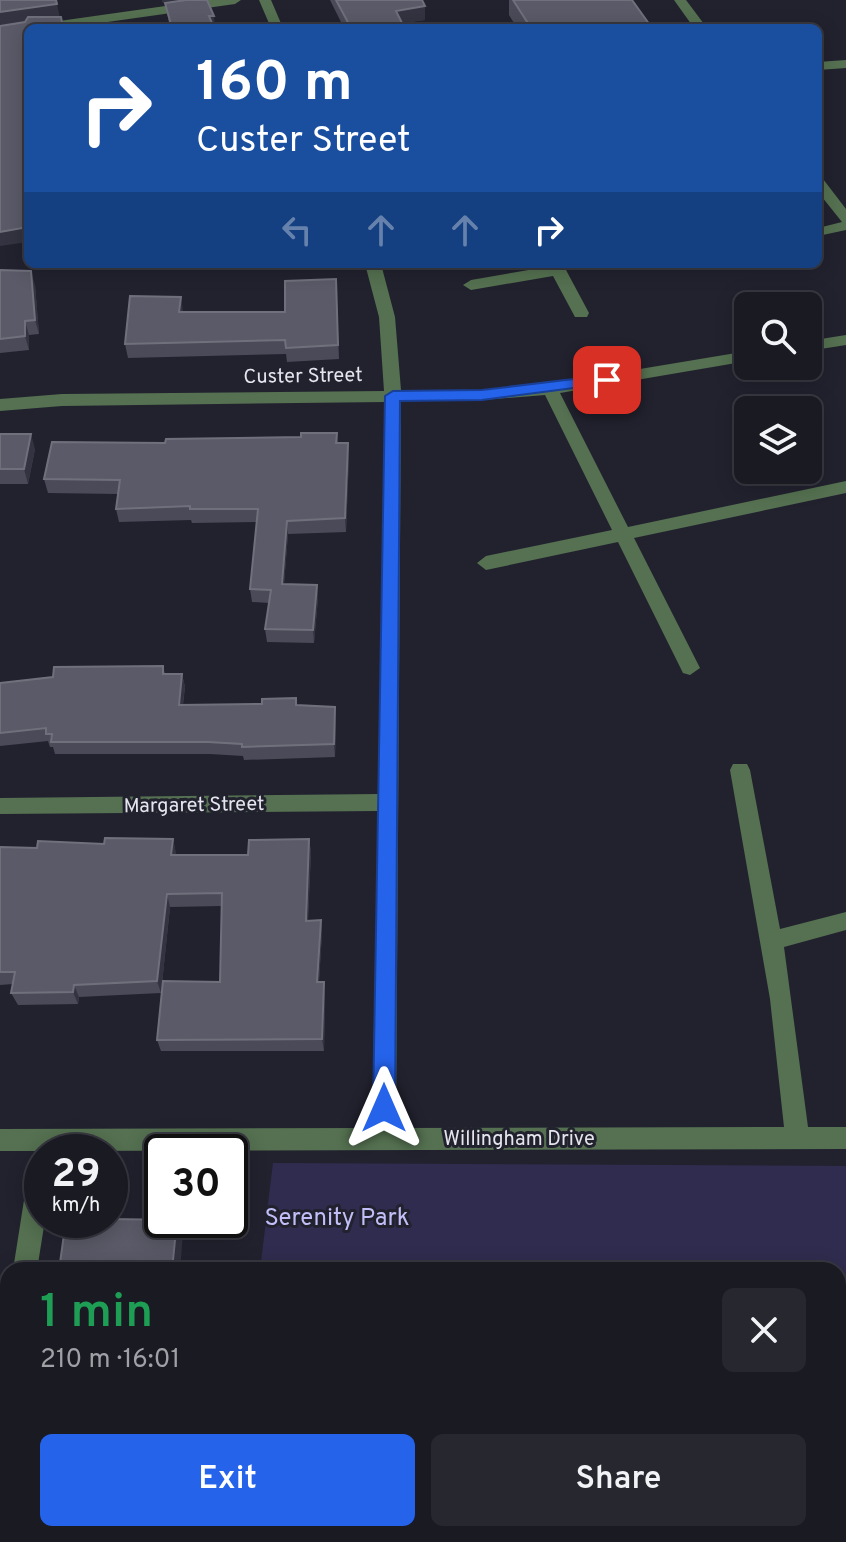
<!DOCTYPE html>
<meta charset="utf-8">
<style>
:root{--surface:#1a1a23;--page:#272730;--text:#f1f3f6;--muted:#9fa1a6;--line:#383841;--accent:#2563eb}
body{margin:0;font-family:Overpass,sans-serif;background:var(--page);color:var(--text);height:100vh;display:flex;flex-direction:column;font-size:30px;white-space:nowrap}
*{box-sizing:border-box;margin:0}
p{font-size:26px;color:var(--muted)}
.icon{flex:none;width:44px;height:44px;fill:none;stroke:currentColor;stroke-width:2;stroke-linecap:round;stroke-linejoin:round}
.map{position:relative;flex:1;overflow:hidden}
.drawer{position:absolute;left:0px;top:1262px;width:846px;height:280px;display:flex;flex-direction:column;background:var(--surface);border-radius:24px 24px 0 0;box-shadow:0 4px 20px #0003,0 0 0 2px var(--line)}
.drawer>*{flex:none}
.banner{position:absolute;left:24px;top:24px;width:798px;height:244px;border-radius:12px;box-shadow:0 4px 20px #0003,0 0 0 2px var(--line);background:#1a4fa0;color:#fff;overflow:hidden}
.buttons{position:absolute;left:734px;top:292px;display:grid;gap:16px}
.buttons a{display:grid;place-items:center;width:88px;height:88px;border-radius:12px;background:var(--surface);box-shadow:0 4px 20px #0003,0 0 0 2px var(--line);font-size:40px}
.speed{position:absolute;left:24px;top:1134px;display:flex;gap:16px;font-size:40px;font-weight:700;text-align:center}
.speed>*{display:grid;place-content:center;width:104px;height:104px;border-radius:50%;background:var(--surface);box-shadow:0 4px 20px #0003,0 0 0 2px var(--line);line-height:1}
.speed small{font-size:20px;font-weight:400}
.speed .limit{border:4px solid #111;border-radius:12px;background:#fff;color:#111}
.pin{position:absolute;display:grid;place-items:center;width:68px;height:68px;color:#fff;margin:-34px;border-radius:16px;box-shadow:0 4px 12px #0006}
.me{position:absolute;width:88px;margin:-44px;rotate:0deg;stroke-linejoin:round;filter:drop-shadow(0 0 6px #0008)}
.turn{display:flex;align-items:center;gap:28px;height:168px;padding:0 40px;font-size:36px}
.turn .icon{width:104px;height:104px;stroke-width:2.5}
.turn b{display:block;font-size:56px;line-height:68px}
.lanes{display:flex;align-items:center;height:76px;padding:0 40px;background:#0003;justify-content:center;gap:40px;direction:ltr}
.lanes .off{opacity:.35}
.round{display:grid;place-items:center;flex:none;width:84px;height:84px;border-radius:12px;background:var(--page)}
.summary{display:flex;align-items:center;justify-content:space-between;height:136px;padding:0 40px}
h1{font-size:48px;font-weight:600;line-height:60px;color:#1e9e55}
.action{display:flex;gap:16px;margin-top:auto;padding:16px 40px}
.action a{flex:1;height:92px;border-radius:12px;background:var(--accent);color:#fff;font-size:32px;font-weight:600;line-height:92px;text-align:center}
.action a+a{background:var(--page);color:var(--text)}
.map>svg:first-child{display:block}
</style>
<div class="map">
<svg width="846" height="1542" viewBox="0 0 846 1542">
<rect width="100%" height="100%" fill="#22222f"/>
<!-- green -->
<path fill="#302c4f" d="M273 1163 846 1166V1447L838 1446V1270H260Z"/>
<g fill="none" stroke-linecap="round" stroke-linejoin="round">
<!-- minor -->
<path fill="#557151" fill-rule="evenodd" d="M208 0H241L235 4 65 28H32L38 24Z
M259 0H271L283 28H271Z
M674 0H686L707 28H694Z
M846 60V68L818 70V62Z
M818 178 823 179 846 209V230L818 236V228L842 222 818 192Z
M365 264H381L395 317 401 390H482L550 384 748 351V361L560 393 628 527 846 481V493L634 538 700 668 690 675 683 673 618 542 486 570 477 563 486 556 612 530 545 395 482 400 401 401 396 1128 784 1127 770 999 730 770 733 764H747L750 770 780 929 846 912V930L784 947 808 1127H846V1149L44 1151 42 1220H45L37 1270H13L30 1162 34 1154 40 1151H0V1129L372 1128 378 811 0 814V798L378 794 385 402 62 406 0 411V399L62 394 384 391 379 317Z
M558 265 566 270 589 313 587 317H575L553 276 471 290 463 285 471 280Z
M846 335V345L808 351V341Z
M8 1369V1443L0 1446V1372Z"/>
</g>
<!-- wall -->
<path fill="#4a4a58" d="M162 0H207L215 28H170L165 3H163Z
M330 0H422L425 20 402 23 403 28H344Z
M509 0H632L652 28H517L509 15Z
M0 270 35 285 39 334 29 335V350L0 353Z
M336 279 339 359 287 362 286 354 128 358 125 344 183 312H285Z
M337 433 338 443H348L349 457 346 532 288 534 284 584 317 585 318 598 314 643 267 642 265 629 269 603 252 602 250 589 257 522 192 523 191 520 119 522 116 509 118 494 48 493 44 479 165 443 301 437Z
M0 434 35 449 28 484H0Z
M163 666 165 674H182L185 687 183 705 262 704 296 698 297 705 336 720 335 757 244 760 243 756 210 754H55L53 747H50L48 741 0 746V683Z
M173 839 176 855H248L309 839 311 852 308 921 321 920 322 933 319 982 325 995 324 1051H161L157 1040 220 982 222 906 170 907 161 993 79 997 78 1004 18 1005 11 993 13 984 0 985V847L37 848Z"/>
<!-- shaded-wall -->
<path fill="#333341" d="M162 0H186L163 3Z
M57 4 60 18 0 26V12Z
M425 6V20L396 24V11Z
M209 16H214L215 28H211Z
M403 25V28H382Z
M28 227V242L0 246V232Z
M31 271 35 285 39 334 35 320Z
M181 297 183 311 182 326 179 312Z
M25 321 29 335V350L25 336Z
M31 434 35 449 28 484 24 469Z
M348 443 349 457 346 532 345 518Z
M287 521 288 534 283 597 282 584Z
M317 585 318 598 314 643 313 630Z
M182 674 185 687 181 718 179 705Z
M335 707 336 720 335 757 334 744Z
M173 839 176 853 174 868 171 855Z
M309 839 311 852 307 934 306 921Z
M167 894 170 907 161 993 157 981Z
M321 920 322 933 318 995 317 982Z
M324 982 325 995 324 1051 322 1039Z
M74 985 79 997 78 1004 73 992Z
M177 1220 183 1233 180 1270H172Z"/>
<!-- building -->
<path fill="#5a5a68" stroke="#70707d" stroke-width="2" d="M0 0H56L57 4 0 12Z
M186 0H207L214 16H209L214 28H172L165 3Z
M336 0H422L425 6 396 11 403 25 382 28H351Z
M513 0H632L652 28H531Z
M28 17H61L63 28 70 26 71 28H28V227L0 232V26L25 22Z
M0 270 31 271 35 320 25 321V336L0 339Z
M336 279 338 345 286 348 285 340 125 344 130 296 181 297 179 312H285V281Z
M301 433H337L336 443H348L345 518 287 521 282 584 317 585 313 630 265 629 271 590 250 589 258 509H190V506L116 509 120 480 44 479 52 442 165 443 166 439 301 437Z
M0 434H31L24 469H0Z
M163 666V674H182L179 705 262 704V699L296 698V705L335 707 334 744 242 747V744L208 742H51L52 734H46V728L0 733V683L53 677 54 667Z
M105 838 173 839 171 855H248L249 840 309 839 306 921 321 920 317 982H324L322 1039 157 1040 163 981 220 982 222 893 167 894 157 981 74 985 73 992 11 993 15 972H0V847L37 848 38 841 104 844Z
M110 1219 177 1220 172 1270H59L66 1220H110Z
M838 1460 846 1461V1542H167L168 1534H838Z"/>
<!-- route -->
<path fill="#2563eb" stroke="#184099" stroke-width="2" d="M607 375 612 376V383L482 400 400 401 395 1108 391 1115 384 1118 377 1115 373 1108 385 396 393 391 482 390Z"/>
<g text-anchor="middle" stroke-width="6" stroke-linejoin="round" paint-order="stroke">
<!-- street labels -->
<g font-size="20" fill="#e5e5ee" stroke="#22222f">
<text transform="translate(303 375) rotate(-1)" y="7">Custer Street</text>
<text transform="translate(194 804) rotate(-1)" y="7">Margaret Street</text>
<text x="519" y="1145">Willingham Drive</text>
</g>
<!-- near-park labels -->
<g font-size="24" fill="#c1bef8" stroke="#22222f">
<text x="337" y="1225">Serenity Park</text>
</g>
</g>
</svg>
<div class="buttons">
<a><svg class="icon" aria-label="search" viewBox="0 0 24 24"><circle cx="10" cy="10" r="6"/><path d="M15 15l6 6"/></svg></a>
<a><svg class="icon" aria-label="layers" viewBox="0 0 24 24"><path d="M12 4l9 5-9 5-9-5zM3 14l9 5 9-5"/></svg></a>
</div>
<div class="speed"><div>29<small>km/h</small></div><div class="limit">30</div></div>
<div class="pin" style="left:607px;top:380px;background:#d93025"><svg class="icon" aria-label="arrive" viewBox="0 0 24 24"><path d="M6 21V4h12l-3 4 3 4H6"/></svg></div>
<svg class="me" style="left:384px;top:1108px" viewBox="-20 -20 40 40"><path d="M0-17L14 15 0 8-14 15z" fill="#2563eb" stroke="#fff" stroke-width="4"/></svg>
<div class="banner">
<div class="turn"><svg class="icon" aria-label="right" viewBox="0 0 24 24"><path d="M7 20v-9h11M14 6l5 5-5 5"/></svg><div><b>160 m</b>Custer Street</div></div>
<div class="lanes"><svg class="icon off" aria-label="left" viewBox="0 0 24 24"><path d="M17 20v-9H6M10 6l-5 5 5 5"/></svg><svg class="icon off" aria-label="ahead" viewBox="0 0 24 24"><path d="M12 20V5M6 11l6-6 6 6"/></svg><svg class="icon off" aria-label="ahead" viewBox="0 0 24 24"><path d="M12 20V5M6 11l6-6 6 6"/></svg><svg class="icon" aria-label="right" viewBox="0 0 24 24"><path d="M7 20v-9h11M14 6l5 5-5 5"/></svg></div>
</div>
<section class="drawer">
<div class="summary"><div><h1>1 min</h1><p>210 m · 16:01</p></div><a class="round"><svg class="icon" aria-label="close" viewBox="0 0 24 24"><path d="M6 6l12 12M18 6L6 18"/></svg></a></div>
<div class="action"><a>Exit</a><a>Share</a></div>
</section>
</div>
